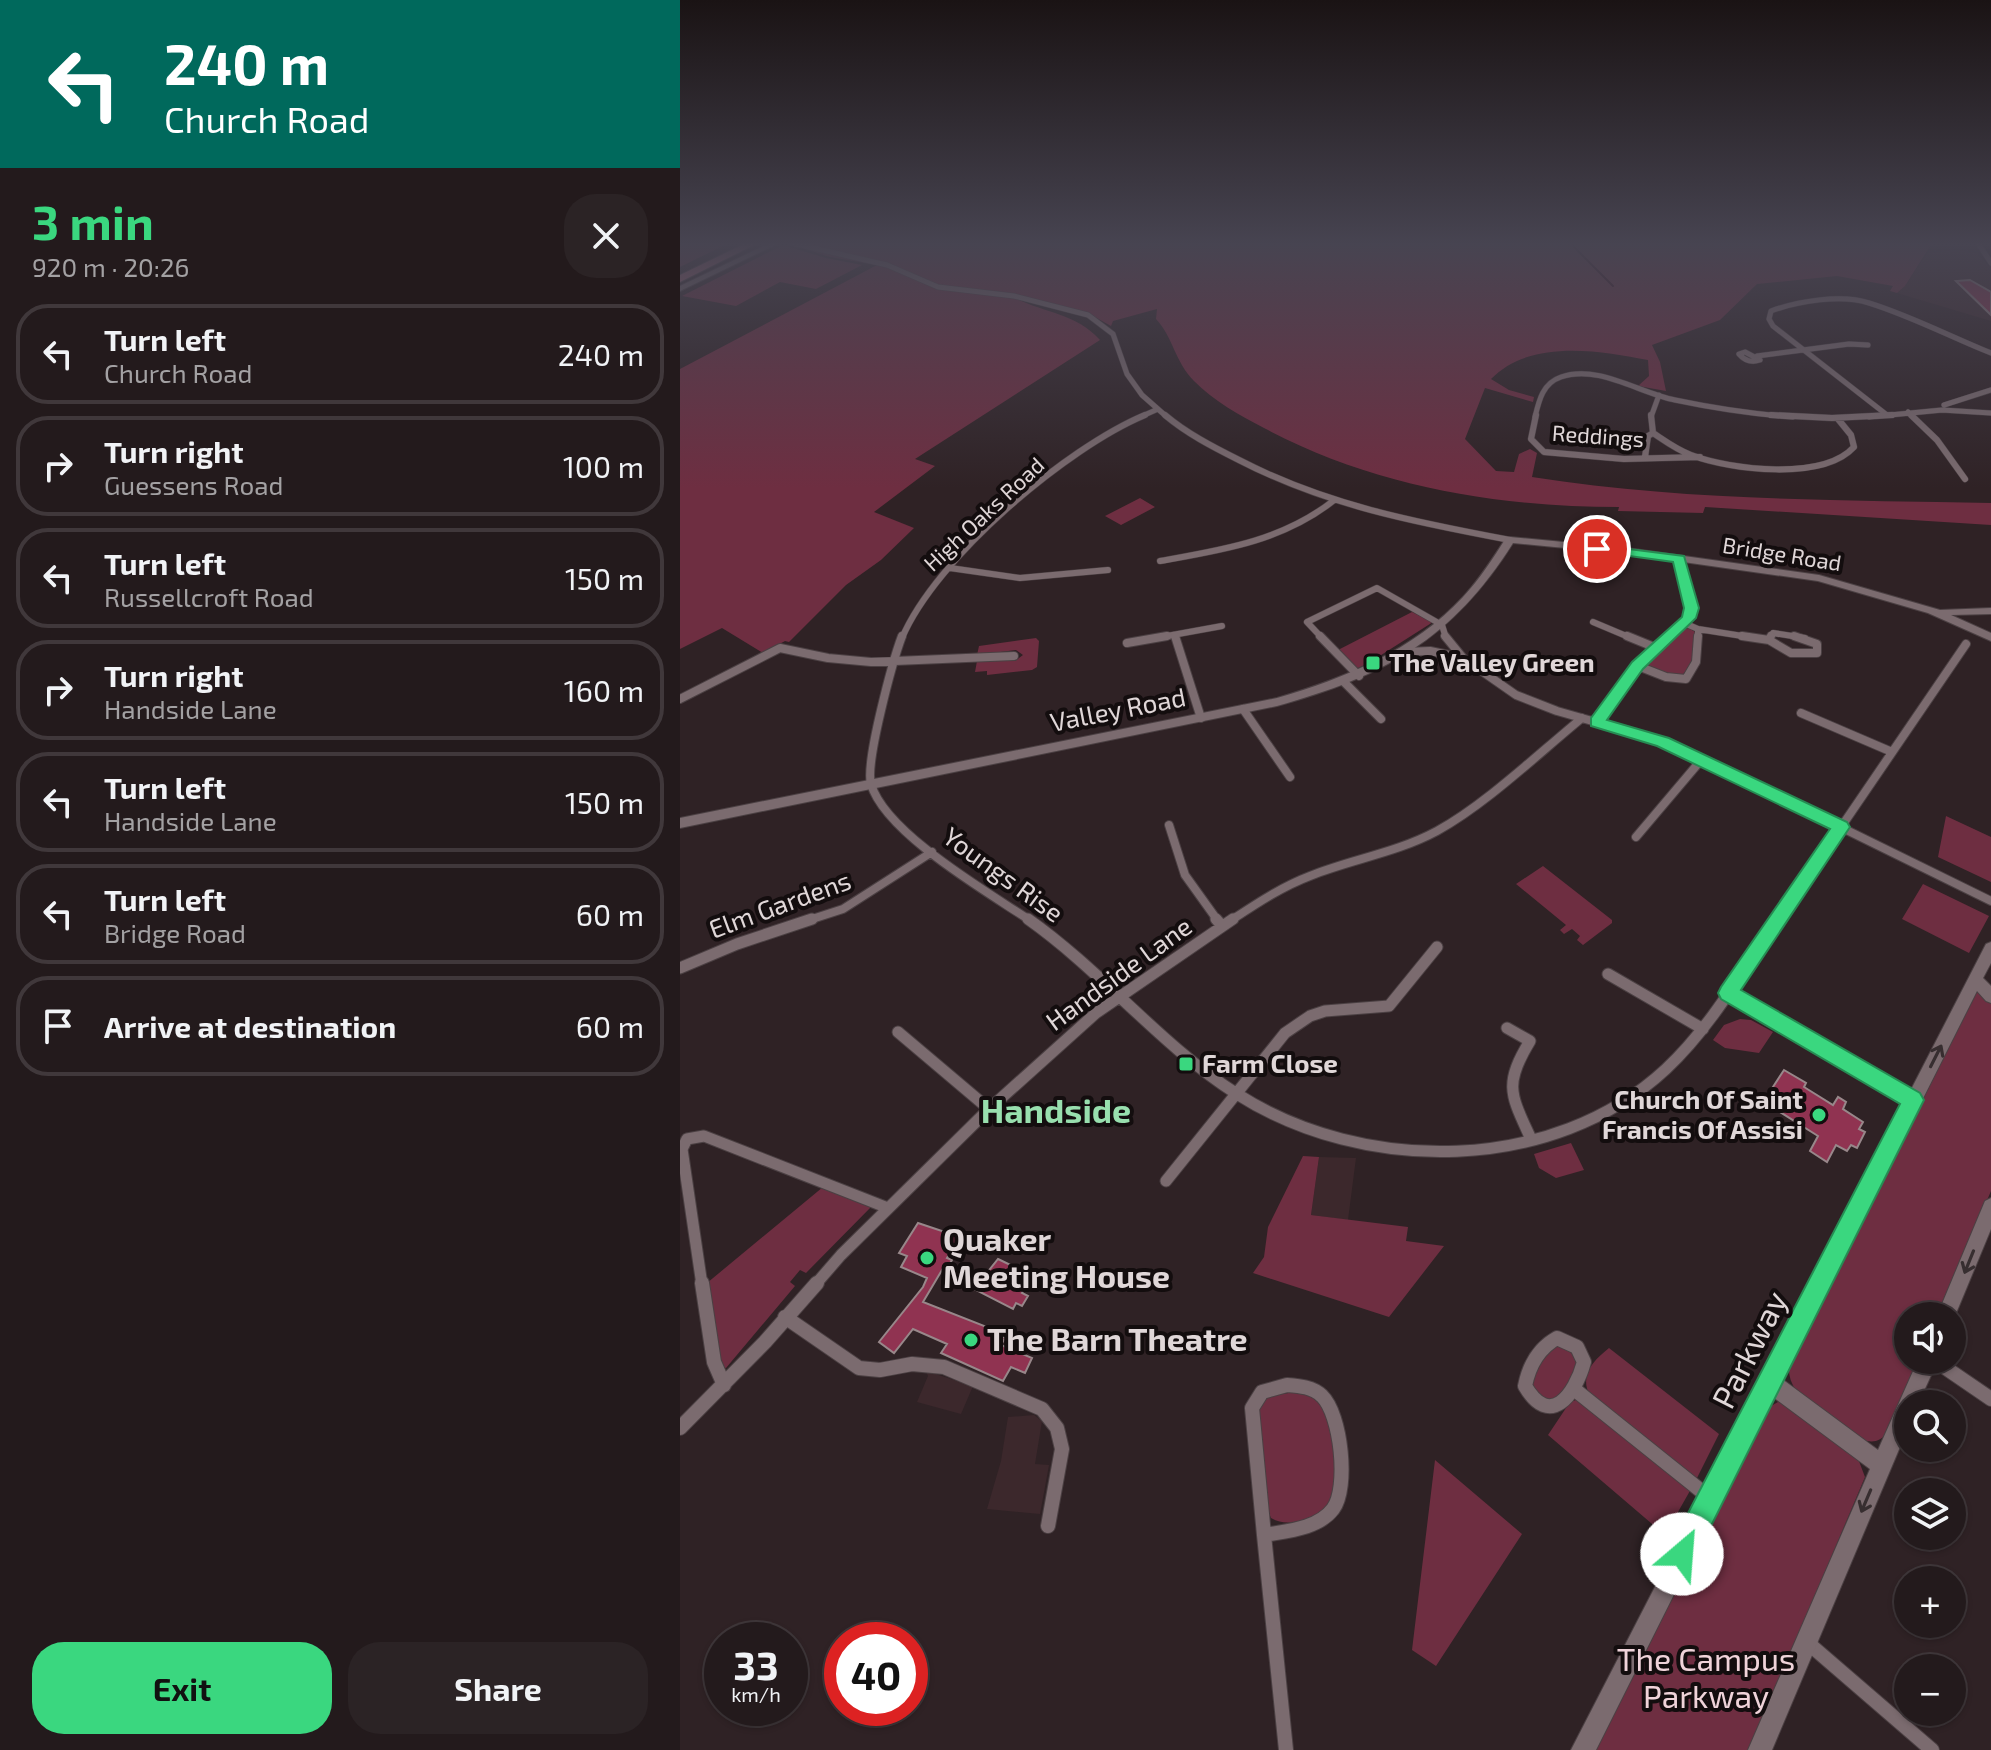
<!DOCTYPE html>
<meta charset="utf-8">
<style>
:root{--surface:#231a1c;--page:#2b2325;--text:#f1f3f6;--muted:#a3a1a3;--line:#40383b;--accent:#3ad77f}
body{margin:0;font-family:"Exo 2",sans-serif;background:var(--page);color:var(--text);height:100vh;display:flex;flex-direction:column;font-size:30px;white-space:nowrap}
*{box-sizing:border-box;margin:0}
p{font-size:26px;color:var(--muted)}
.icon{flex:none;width:44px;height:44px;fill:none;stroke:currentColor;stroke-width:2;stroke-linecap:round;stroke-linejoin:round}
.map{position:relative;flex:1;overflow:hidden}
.drawer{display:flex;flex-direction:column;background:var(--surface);width:680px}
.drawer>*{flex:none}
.hud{background:#00695c;color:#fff;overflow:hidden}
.controls{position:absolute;left:1214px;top:1302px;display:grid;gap:16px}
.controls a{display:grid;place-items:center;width:72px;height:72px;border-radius:50%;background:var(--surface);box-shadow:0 2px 6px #0004,0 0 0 2px var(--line);font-size:40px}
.speed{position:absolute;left:24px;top:1622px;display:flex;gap:16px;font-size:40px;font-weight:700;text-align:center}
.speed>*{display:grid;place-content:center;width:104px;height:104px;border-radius:50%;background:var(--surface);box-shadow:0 2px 6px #0004,0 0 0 2px var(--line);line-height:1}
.speed small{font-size:20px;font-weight:400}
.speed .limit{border:12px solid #d22;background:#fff;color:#111}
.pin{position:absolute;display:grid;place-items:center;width:68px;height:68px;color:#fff;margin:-34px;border:4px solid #fff;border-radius:50%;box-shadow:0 2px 8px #0007}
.me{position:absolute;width:88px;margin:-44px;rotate:27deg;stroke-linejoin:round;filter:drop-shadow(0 0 6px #0008)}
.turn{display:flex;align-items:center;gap:28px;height:168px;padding:0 32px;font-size:36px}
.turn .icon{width:104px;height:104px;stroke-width:2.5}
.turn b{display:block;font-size:56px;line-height:68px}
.round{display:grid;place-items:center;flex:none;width:84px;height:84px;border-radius:32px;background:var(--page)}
.headline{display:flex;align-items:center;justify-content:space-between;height:136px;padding:0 32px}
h1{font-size:48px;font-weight:700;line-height:60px;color:var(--accent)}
.action{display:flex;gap:16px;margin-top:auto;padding:16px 32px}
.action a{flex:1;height:92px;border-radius:32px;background:var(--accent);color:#111;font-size:32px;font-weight:700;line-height:92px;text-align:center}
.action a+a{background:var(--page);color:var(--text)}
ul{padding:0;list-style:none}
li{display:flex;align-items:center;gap:24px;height:100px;margin:0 16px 12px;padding:0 16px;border:4px solid var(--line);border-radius:32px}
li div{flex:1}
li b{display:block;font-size:30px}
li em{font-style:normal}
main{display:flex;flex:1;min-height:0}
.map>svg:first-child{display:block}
</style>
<main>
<section class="drawer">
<div class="hud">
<div class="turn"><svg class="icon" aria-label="left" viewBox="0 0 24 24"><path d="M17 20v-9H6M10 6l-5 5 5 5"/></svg><div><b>240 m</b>Church Road</div></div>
</div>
<div class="headline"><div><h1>3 min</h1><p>920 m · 20:26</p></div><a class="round"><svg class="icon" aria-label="close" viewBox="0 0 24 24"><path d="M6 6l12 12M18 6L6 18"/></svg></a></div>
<ul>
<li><svg class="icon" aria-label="left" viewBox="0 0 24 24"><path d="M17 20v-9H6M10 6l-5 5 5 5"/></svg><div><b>Turn left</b><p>Church Road</p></div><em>240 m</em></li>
<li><svg class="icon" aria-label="right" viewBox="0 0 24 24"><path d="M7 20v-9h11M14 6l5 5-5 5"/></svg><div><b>Turn right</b><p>Guessens Road</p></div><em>100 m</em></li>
<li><svg class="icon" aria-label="left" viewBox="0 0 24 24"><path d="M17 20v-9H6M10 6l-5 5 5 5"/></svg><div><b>Turn left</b><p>Russellcroft Road</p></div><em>150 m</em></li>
<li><svg class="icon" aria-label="right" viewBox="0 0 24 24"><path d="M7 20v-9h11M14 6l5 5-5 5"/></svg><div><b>Turn right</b><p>Handside Lane</p></div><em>160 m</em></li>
<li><svg class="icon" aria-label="left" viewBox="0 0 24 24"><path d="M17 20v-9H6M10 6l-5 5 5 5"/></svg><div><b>Turn left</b><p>Handside Lane</p></div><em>150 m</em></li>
<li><svg class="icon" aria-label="left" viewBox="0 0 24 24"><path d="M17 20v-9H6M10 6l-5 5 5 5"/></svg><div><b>Turn left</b><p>Bridge Road</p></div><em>60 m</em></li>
<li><svg class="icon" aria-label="arrive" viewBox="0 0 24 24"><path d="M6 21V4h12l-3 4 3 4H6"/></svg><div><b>Arrive at destination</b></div><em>60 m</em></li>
</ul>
<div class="action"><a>Exit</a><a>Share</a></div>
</section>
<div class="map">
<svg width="1311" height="1750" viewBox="0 0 1311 1750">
<rect width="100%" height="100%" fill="#2f2225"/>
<!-- built -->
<path fill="#3c282c" d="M1277 250 1296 253 1311 268V321L1217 293 1225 286 1247 253Z
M639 1157 676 1158 668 1220 631 1215Z
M246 1371 293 1386 281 1414 237 1402 248 1376Z
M354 1415 362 1421 355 1464 369 1465 360 1514 307 1509 321 1461 328 1417Z"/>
<!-- green -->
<path fill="#6e2e41" d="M0 243H49L0 267Z
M106 243H1252L1225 286 1217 293 1210 291 1213 286 1157 276 1077 284 1040 320 972 345 980 362 986 391 958 386 969 376 968 360C918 350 850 339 811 379L829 390 854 397 853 402 805 388 785 439 816 471 834 472 839 454 850 449 857 453 852 477C1005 501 1156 500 1311 503V525L1025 507 1023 513 938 511 939 507C817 507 693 486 584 428 559 415 534 401 514 381 495 362 493 337 476 319L477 309 433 321 431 326 406 312 335 298C364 313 396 313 420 340L235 459 255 466 194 512 234 528 201 560 166 585 109 642 105 641 83 653 42 628 0 649V369L197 265 150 257Z
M103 245 146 258 182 265 136 289 100 282 56 306 2 296Z
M460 498 475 507 441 525 425 516Z
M732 612 753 622 687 664 676 669 658 650Z
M1009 628 1015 632 1016 652 1008 675 995 678 965 666 966 660 1001 629Z
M356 638 359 641 357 667 352 670 307 675V671L295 672 297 661 324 658 335 661 343 655 336 650 297 655 299 646Z
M1266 816 1311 837V882L1258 857Z
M863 866 932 920V923L903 945 897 940 900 936 892 929 884 934 880 930 886 925 836 884Z
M1243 884 1309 916 1289 953 1222 919Z
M1297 991 1311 1001V1191L1258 1316H1228V1360H1239L1208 1432C1199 1443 1192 1443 1179 1439 1153 1420 1105 1400 1109 1364Z
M1060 1019 1071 1020 1093 1032 1079 1053 1045 1048 1033 1040 1044 1025Z
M891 1143 904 1170 876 1178 859 1168 854 1154Z
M623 1156 639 1157 631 1215 728 1227 726 1241 764 1246 709 1317 573 1273 584 1257 588 1227Z
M143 1187 192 1206 126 1273 120 1270 110 1282 115 1286 46 1368 42 1367 27 1283Z
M875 1345H887L899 1359 882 1398 871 1403 852 1388V1374Z
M929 1348 1039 1434 1017 1478 1013 1479 910 1396C899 1375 913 1361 929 1348Z
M616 1392C625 1393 632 1394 638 1401 649 1413 650 1426 653 1441 659 1473 664 1514 621 1521 609 1523 602 1524 591 1518L587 1508 578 1407 587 1396Z
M896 1400 904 1402 1011 1489 985 1535 868 1435 890 1402Z
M1098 1402 1104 1403 1177 1456 1185 1477 1070 1750H913L1084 1410Z
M755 1460 842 1534 756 1666 732 1650Z"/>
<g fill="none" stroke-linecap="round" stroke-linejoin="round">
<!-- stream -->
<path stroke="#310214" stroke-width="2" d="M890 243 933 286"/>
</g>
<!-- building -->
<path fill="#903351" stroke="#98878a" stroke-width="2" d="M1290 280 1311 292V315L1276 281Z
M1104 1070 1126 1083 1124 1087 1153 1105 1158 1097 1166 1102 1163 1109 1183 1122 1179 1129 1185 1132 1177 1148 1171 1145 1167 1151 1156 1145 1147 1162 1130 1151 1138 1136 1092 1107 1093 1095 1089 1093Z
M238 1223 280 1237 267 1258 272 1260 265 1272 262 1270 243 1302 317 1331 316 1334 325 1338 321 1345 352 1358 345 1373 331 1367 323 1381 261 1353 267 1344 233 1329 214 1353 199 1342 243 1287 247 1278 221 1267 227 1256 219 1253Z
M318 1259 347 1273 340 1285 346 1288 342 1293 348 1296 342 1306 336 1303 333 1309 294 1289Z"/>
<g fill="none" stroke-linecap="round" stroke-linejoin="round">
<defs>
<path id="street-far4" d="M112 243 207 265 258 287 334 296 408 315 433 334 447 374 462 395 487 417
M1298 243 1311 263
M1065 352 1080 360C1071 363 1065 361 1059 354Z
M1077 356 1169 344 1188 345
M1264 405 1311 390
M1228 412 1233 417
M1207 415 1093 326 1089 319 1091 311C1118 301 1161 294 1189 303 1231 316 1271 337 1311 353
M460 417 478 409
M855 417C859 400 863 383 881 377 918 364 959 393 995 400 1033 408 1073 414 1113 417
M971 417 979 395
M1189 417 1262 410 1311 413"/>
<path id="street-far3" d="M485 415C506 433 533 447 559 460 646 505 734 522 830 540
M856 415 851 439 864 452 944 459 1020 457
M971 415 973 433C985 441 997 450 1011 455 1051 470 1143 481 1174 447L1171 435 1158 419
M1091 415 1152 418 1212 415
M1231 415 1257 440 1285 479
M965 457 968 436 973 433
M480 561C542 550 602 541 653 501
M270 568 340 578 428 570
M913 622 951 638
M1004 623 1018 629 1075 638
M1018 629V638
M222 638C256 558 386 448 465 415
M476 638 542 626
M642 638 627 622 697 588 762 625 766 638
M987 638C1030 606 1002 598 999 559
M1090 638 1093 633 1125 638"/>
<path id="street-far2" d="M222 636C213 660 185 762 191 784 205 833 309 893 351 921
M495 636 521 718
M640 636 679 676
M947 636 974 647
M1062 636 1089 640
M1091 636 1089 640 1111 653H1137V644L1114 636
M447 643 487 636
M724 652 750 651 783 658 765 636
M783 658 836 695 877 711 965 736 1022 759 1311 901
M958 666 986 677 1006 679 1016 662 1018 636
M664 682 701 719
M0 699 100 648 148 658 191 662 334 656
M563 709 610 777
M1121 713 1212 752
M917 722 958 664 990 636
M489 825 505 875 538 921
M956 837 1022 759
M126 921 163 909 252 852
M550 921C576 904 601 887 630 876 672 859 716 853 757 831 806 804 858 754 902 718
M1097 921 1286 644"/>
<path id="street-far1" d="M348 919C423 972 480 1045 557 1094 684 1175 873 1174 986 1069 1031 1027 1063 970 1098 919
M536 919 542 926
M0 968 57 944 132 919
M928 974 1023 1029
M1048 993 1233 1100
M827 1028 850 1041C823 1085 831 1095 851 1139
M218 1032 309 1109
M486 1181 605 1033 630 1016 645 1011 709 1006 757 947
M22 1285 2 1149 7 1139 24 1136 208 1208
M135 1285 161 1255 309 1109 416 1013 553 919"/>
<path id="street" d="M22 1283 34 1362 44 1385
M105 1317 179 1368 200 1370 232 1364 264 1367 362 1409 377 1428 382 1449 368 1526
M877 1338 897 1347 904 1362C895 1395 870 1429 845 1386 849 1366 859 1348 877 1338Z
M1254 1360 1311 1399
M607 1385C620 1386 633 1387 642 1396 661 1414 669 1488 653 1509 638 1529 606 1531 584 1535L572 1408 582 1392Z
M894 1389 1030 1498
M0 1428 85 1342 137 1283
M584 1535 606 1750
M1128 1643 1252 1750"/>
<path id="secondary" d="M90 243H99L0 291V286Z
M830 537 947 548 1139 575 1260 610 1311 608V614L1271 615 1311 633V641L1248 613 1138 581 947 554 833 543C772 640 704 676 597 706L0 828V818L597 698C665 678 733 651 783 597 800 579 813 558 826 538Z
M1311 942V963L1303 978 1311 986V1003L1306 1001 1297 991 1102 1379 1198 1450 1238 1360H1258L1238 1404H1228V1428L1092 1750H1068L1190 1469 1093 1397 916 1750H891L1306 944Z
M1311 1198V1229L1272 1323V1316H1257L1305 1201Z"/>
<path id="highway" d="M66 243H78L0 282V275Z"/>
</defs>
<!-- street-far4 casing -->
<use href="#street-far4" stroke="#4b4043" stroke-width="6"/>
<!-- street-far3 casing -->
<use href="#street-far3" stroke="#4b4043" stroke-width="7"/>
<!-- street-far2 casing -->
<use href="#street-far2" stroke="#4b4043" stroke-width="10"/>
<!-- street-far1 casing -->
<use href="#street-far1" stroke="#4b4043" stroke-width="13"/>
<!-- street casing -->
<use href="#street" stroke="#4b4043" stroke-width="16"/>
<!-- secondary casing -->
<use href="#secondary" stroke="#4b4043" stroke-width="2"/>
<!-- highway casing -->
<use href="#highway" stroke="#4b4043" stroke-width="2"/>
<!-- street-far4 -->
<use href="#street-far4" stroke="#7b6b6f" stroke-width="5"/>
<!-- street-far3 -->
<use href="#street-far3" stroke="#7b6b6f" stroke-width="6"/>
<!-- street-far2 -->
<use href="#street-far2" stroke="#7b6b6f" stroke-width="8"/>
<!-- street-far1 -->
<use href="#street-far1" stroke="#7b6b6f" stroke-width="11"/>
<!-- street -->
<use href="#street" stroke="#7b6b6f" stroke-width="14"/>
<!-- secondary -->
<use href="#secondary" fill="#7b6b6f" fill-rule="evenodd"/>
<!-- highway -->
<use href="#highway" fill="#b4697c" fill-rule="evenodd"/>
</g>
<!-- one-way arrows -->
<defs><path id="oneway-shaft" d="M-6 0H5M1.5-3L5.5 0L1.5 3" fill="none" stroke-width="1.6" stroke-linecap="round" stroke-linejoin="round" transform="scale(2)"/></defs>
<g stroke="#372e30">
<use href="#oneway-shaft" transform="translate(1256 1056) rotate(-63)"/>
<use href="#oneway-shaft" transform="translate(1289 1262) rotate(112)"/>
<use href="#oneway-shaft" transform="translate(1186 1501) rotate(113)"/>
</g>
<!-- sky -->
<linearGradient id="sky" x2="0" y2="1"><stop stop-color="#1a1314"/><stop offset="0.5" stop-color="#474451"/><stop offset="1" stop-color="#474451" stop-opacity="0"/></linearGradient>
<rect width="1311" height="488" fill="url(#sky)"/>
<!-- route -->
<path fill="#3ad77f" stroke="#268c53" stroke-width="2" d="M917 545 1004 556 1019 608 1016 618 963 669 927 720 989 738 1167 822 1170 827 1061 990 1240 1093 1244 1100 1012 1564 1002 1568 992 1564 988 1554 992 1544 1220 1104 1041 999 1038 993 1041 987 1150 829 977 746 911 726V718L952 662 1002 617 1004 608 993 562 912 551V546Z"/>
<!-- markers -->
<g fill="#3ad77f" stroke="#130d0e" stroke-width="3">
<rect x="685" y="655" width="16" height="16" rx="4"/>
<rect x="498" y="1056" width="16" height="16" rx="4"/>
<circle cx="1139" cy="1115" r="8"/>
<circle cx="247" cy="1258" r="8"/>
<circle cx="291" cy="1340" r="8"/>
</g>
<g text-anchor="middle" stroke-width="8" stroke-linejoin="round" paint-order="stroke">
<!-- far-street labels -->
<g font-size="22" fill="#e0d7d8" stroke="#130d0e">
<text transform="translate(918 436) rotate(4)" y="8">Reddings</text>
<text transform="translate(304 514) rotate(-43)" y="8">High Oaks Road</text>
<text transform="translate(1102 554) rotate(9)" y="8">Bridge Road</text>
</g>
<!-- poi labels -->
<g font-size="26" font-weight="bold" fill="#e0d7d8" stroke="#130d0e" text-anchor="start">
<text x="709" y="672">The Valley Green</text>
<text x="522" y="1073">Farm Close</text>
<text x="1123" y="1109" text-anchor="end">Church Of Saint<tspan x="1123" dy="30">Francis Of Assisi</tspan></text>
</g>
<!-- street labels -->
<g font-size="26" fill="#e0d7d8" stroke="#130d0e">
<text transform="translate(438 710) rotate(-11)" y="9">Valley Road</text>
<text transform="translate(323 875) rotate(36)" y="9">Youngs Rise</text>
<text transform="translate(100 905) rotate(-20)" y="9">Elm Gardens</text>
<text transform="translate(439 974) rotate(-36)" y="9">Handside Lane</text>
</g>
<!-- near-poi labels -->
<g font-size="32" font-weight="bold" fill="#e0d7d8" stroke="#130d0e" text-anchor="start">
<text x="263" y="1251">Quaker<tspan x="263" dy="37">Meeting House</tspan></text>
<text x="307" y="1351">The Barn Theatre</text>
</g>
<!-- near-street labels -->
<g font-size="32" fill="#e0d7d8" stroke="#130d0e">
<text transform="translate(1070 1350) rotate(-63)" y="11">Parkway</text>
</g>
<!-- near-park labels -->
<g font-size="32" fill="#efd3d9" stroke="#130d0e">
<text x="1026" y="1671">The Campus<tspan x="1026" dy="37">Parkway</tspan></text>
</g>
<!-- district labels -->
<g font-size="34" font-weight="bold" fill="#98dfae" stroke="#130d0e">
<text x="376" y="1123">Handside</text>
</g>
</g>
</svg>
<div class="controls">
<a><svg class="icon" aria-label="sound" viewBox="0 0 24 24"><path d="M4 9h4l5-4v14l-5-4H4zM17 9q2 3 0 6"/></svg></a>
<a><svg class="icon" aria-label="search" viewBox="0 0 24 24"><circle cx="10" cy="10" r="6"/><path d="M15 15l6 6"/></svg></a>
<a><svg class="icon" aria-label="layers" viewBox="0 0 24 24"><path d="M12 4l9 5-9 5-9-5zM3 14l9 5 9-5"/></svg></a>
<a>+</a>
<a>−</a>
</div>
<div class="speed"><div>33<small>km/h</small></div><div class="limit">40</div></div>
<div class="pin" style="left:917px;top:549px;background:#d93025"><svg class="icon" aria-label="arrive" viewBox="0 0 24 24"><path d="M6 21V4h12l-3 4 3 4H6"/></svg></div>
<svg class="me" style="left:1002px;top:1554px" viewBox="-20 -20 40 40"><circle r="19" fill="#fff"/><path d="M0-13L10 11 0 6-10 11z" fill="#3ad77f"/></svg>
</div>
</main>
